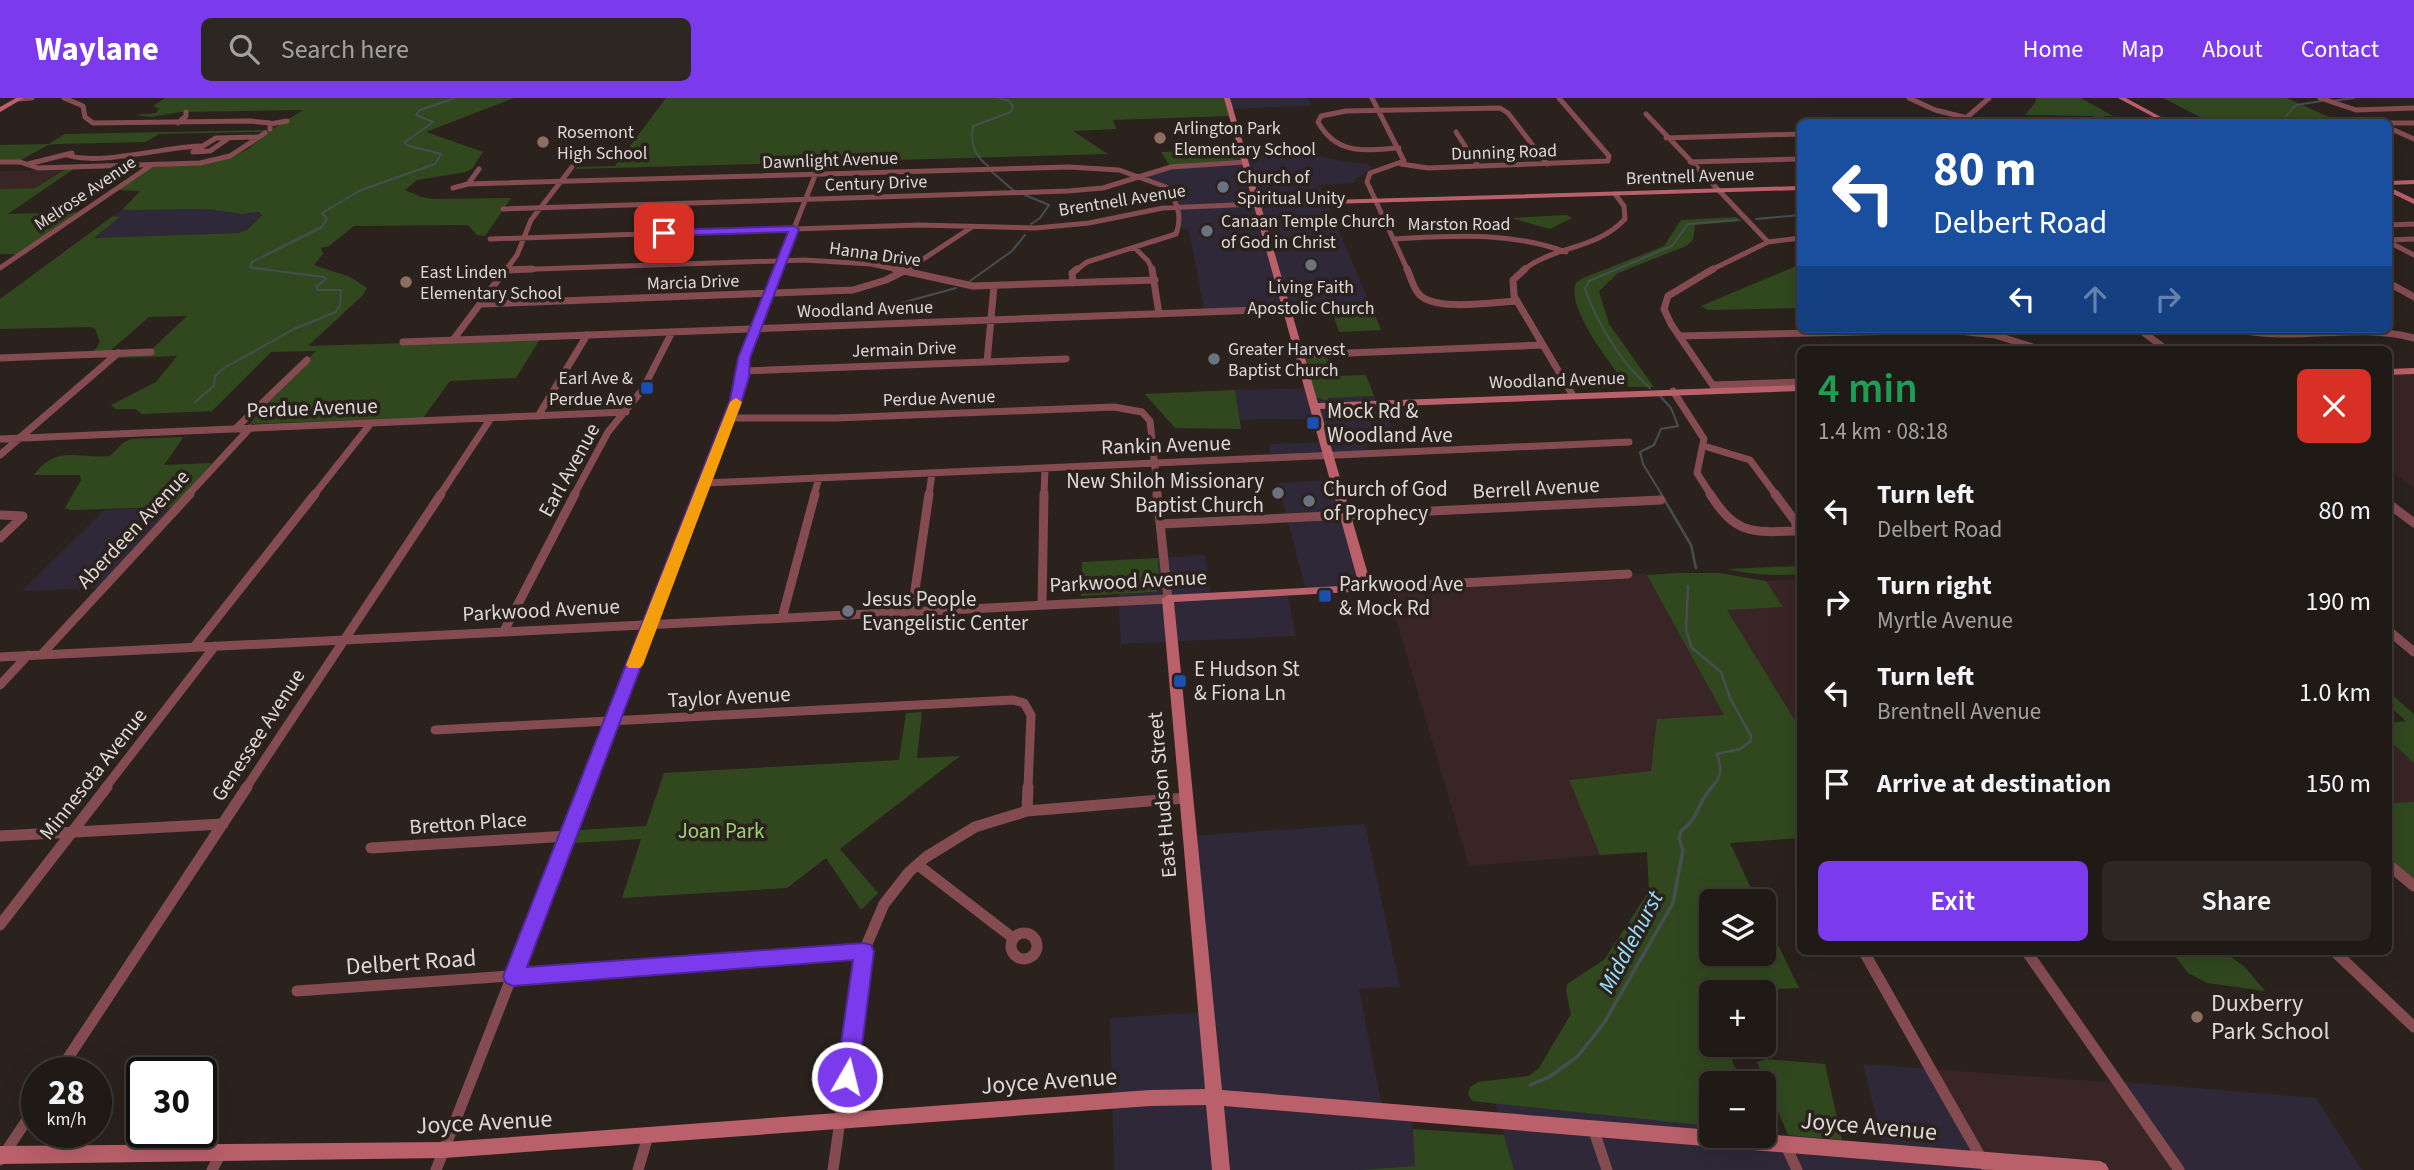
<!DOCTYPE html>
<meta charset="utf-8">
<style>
:root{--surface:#201a16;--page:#2d2723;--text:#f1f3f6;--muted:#a2a1a1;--line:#3d3835;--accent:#7c3aed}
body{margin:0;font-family:"Source Sans 3",sans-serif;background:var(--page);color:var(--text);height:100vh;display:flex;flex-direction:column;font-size:26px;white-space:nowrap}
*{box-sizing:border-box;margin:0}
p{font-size:23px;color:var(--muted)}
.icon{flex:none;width:38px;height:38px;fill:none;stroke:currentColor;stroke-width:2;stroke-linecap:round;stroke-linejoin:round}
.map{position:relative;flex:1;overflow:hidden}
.panel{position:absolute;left:1797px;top:248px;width:595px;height:609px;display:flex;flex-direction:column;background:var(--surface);border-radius:10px;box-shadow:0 7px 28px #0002,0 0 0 2px var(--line)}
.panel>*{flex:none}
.hud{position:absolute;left:1797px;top:21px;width:595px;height:214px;border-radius:10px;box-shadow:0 7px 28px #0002,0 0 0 2px var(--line);background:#1a4fa0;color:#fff;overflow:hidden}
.tools{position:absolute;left:1699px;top:791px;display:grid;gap:14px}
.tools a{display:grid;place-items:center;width:77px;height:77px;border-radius:10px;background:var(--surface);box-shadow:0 7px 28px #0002,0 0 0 2px var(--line);font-size:35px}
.speed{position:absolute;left:21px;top:959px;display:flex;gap:14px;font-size:35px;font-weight:700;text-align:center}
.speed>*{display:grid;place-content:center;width:91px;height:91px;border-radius:50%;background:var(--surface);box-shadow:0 7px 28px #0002,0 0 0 2px var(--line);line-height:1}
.speed small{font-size:18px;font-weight:400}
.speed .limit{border:4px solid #111;border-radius:10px;background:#fff;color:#111}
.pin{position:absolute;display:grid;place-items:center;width:60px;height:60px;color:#fff;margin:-30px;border-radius:14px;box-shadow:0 4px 10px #0006}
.me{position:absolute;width:77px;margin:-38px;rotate:8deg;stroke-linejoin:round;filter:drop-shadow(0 0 5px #0008)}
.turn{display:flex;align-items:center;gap:24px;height:147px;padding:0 21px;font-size:32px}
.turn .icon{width:91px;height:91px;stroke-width:2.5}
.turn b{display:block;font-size:49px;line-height:60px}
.lanes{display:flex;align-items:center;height:66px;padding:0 21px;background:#0003;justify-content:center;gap:35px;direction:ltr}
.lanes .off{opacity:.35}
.round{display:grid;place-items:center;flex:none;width:74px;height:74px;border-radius:10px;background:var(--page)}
.headline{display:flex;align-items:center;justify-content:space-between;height:119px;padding:0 21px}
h1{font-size:42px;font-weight:600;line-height:52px;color:#1e9e55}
.button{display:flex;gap:14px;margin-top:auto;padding:14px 21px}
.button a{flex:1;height:80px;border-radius:10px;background:var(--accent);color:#fff;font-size:28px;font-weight:600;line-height:80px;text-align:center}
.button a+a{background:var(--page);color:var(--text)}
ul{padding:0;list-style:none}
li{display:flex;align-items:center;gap:21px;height:91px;padding:0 21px}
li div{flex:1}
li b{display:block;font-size:26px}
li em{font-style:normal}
header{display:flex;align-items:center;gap:42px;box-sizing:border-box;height:98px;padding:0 35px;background:var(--accent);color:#fff}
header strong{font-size:33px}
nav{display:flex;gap:38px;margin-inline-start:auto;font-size:24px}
.search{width:490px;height:63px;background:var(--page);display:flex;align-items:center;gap:18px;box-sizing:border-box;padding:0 24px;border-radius:10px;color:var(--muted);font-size:26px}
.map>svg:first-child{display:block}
</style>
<header>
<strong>Waylane</strong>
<div class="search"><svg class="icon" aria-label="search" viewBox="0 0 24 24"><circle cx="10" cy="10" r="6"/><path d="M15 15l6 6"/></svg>Search here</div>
<nav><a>Home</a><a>Map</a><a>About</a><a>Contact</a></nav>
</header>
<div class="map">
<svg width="2414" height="1072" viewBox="0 0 2414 1072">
<rect width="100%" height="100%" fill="#2b221d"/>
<!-- commercial -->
<path fill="#2e2838" d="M1225 0H1308L1311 8 1228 11Z
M1294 46 1296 53 1347 64 1364 65 1373 70 1355 81V85L1319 87 1374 215 1286 218 1280 213 1205 216 1189 133 1179 128 1173 97 1168 91 1141 78 1178 66 1241 61 1238 48Z
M123 111H207L242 116 263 114 247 132 238 135 94 140 119 119 113 118Z
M1313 290 1328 300 1374 298 1376 305H1382L1392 330 1362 332 1370 356 1271 360 1269 346 1324 344 1317 321 1240 322 1235 292Z
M1334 382 1367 490 1306 493 1278 385Z
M178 409 103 490 22 493 104 412Z
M1205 457 1211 498 1287 494 1296 538 1121 546 1118 496 1156 494 1160 491 1158 460Z
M1365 726 1400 889 1359 891 1382 1009 1411 1013 1416 1068 1359 1072H1114L1110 920 1205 914 1188 738Z
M1863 966 1932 971 1989 1072H1514L1495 1004 1711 1028 1712 1038H1764V1034L1883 1047Z
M2124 984 2316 1000 2362 1072H2177Z"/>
<!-- industrial -->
<path fill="#392526" d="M66 71 35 90 0 91V73Z
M2414 273V390L2389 372V274Z
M1646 475 1725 617 1652 673 1569 682 1600 757 1469 768 1387 490Z
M1801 481V632L1727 512 1783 509 1766 483Z
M2389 642 2414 665V704L2389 705Z
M1932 971 2119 985 2177 1072H1989Z"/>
<!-- green -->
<path fill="#31481f" d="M165 0H514L426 34 483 54 472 71 466 74 417 82 405 92 421 99 433 101 511 100 485 138 477 137 469 128 464 127 354 128 329 148 321 150 323 156 314 167 350 179 367 190 363 197 308 248 540 241 516 280 450 283 423 320 250 326 269 300 316 253 271 254 212 313 142 316 135 311H116L111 307 156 284 177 258 117 260 118 257 149 254 187 218 149 219 111 252 93 255 100 244 95 231 91 229 0 231V201L113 118 120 119 94 140 238 135 247 132 262 117 259 114 242 116 207 111 126 112 123 111 140 93 117 92 153 68 227 61 248 51 266 36 262 34 159 36 146 44 56 46 48 47 21 62H0V47L49 46 65 36 271 32 303 12 181 14 151 19 135 17 156 15 159 11 153 8Z
M666 0H1225L1230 18 1113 22 1116 31 1073 33 1108 56 576 71 577 69 615 68Z
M2036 0H2081L2113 18H2103L2114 24H2104L2093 18 2025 17 2035 5Z
M2163 0H2287L2340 24H2210Z
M1239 52 1242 61 1170 68 1161 54Z
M75 70 8 116 78 114 17 156H0V91L35 90 66 71Z
M1567 117 1572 120 1550 131 1511 120Z
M1736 119 1742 123 1695 127 1693 142 1686 148 1618 175 1599 193 1609 226 1654 289H1629C1614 271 1565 209 1576 185L1583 180 1664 148 1681 122Z
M1801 166V210L1708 212 1701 208Z
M1374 215 1381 232 1339 234 1333 216Z
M1327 258 1333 278 1366 277 1374 298 1328 300V303L1316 299 1305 261Z
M1235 292 1241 331 1175 330 1145 296Z
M181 339 183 340 164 367 212 365 173 409 70 412 65 410 81 382 80 377H34C56 346 79 361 110 358L124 344 132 341Z
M1158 460 1160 491 1156 494 1081 498 1082 464Z
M1801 468V476C1775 478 1753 477 1728 471Z
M1678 475H1720L1766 483 1783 509 1727 512 1801 632V740L1730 745 1757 803H1712V856H1764V818L1799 890 1712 894V947H1727L1734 968 1746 985H1712L1711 1028 1472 1003 1468 996 1470 989 1478 984 1529 978 1539 970 1571 916 1566 893 1567 886 1604 862 1649 793 1647 754 1600 757 1569 682 1651 673 1657 621 1724 617 1647 477Z
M2389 594 2414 616V665L2389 642V625L2406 623 2389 608Z
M922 614 917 660 960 658 840 751 878 795 861 812 826 760 787 790 622 800 641 741 575 745 580 732 646 728 664 675 899 662 906 615Z
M2414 704V784L2389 763V705Z
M2172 854H2224L2245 869 2265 893 2207 885 2188 875Z
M1766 961 1825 966 1842 1042 1788 1037 1757 964Z
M1413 1031 1504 1037 1514 1072H1359L1415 1068Z"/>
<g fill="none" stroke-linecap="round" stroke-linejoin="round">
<!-- stream-far2 -->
<path stroke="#474e51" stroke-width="2" d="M2332 3 2354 0
M2281 24 2296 7 2322 3
M988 68C975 58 970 44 973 28L1011 14 1013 8 1009 3 998 0
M992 74 1013 92
M1025 97 1049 107 1040 120 1031 126
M1756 121 1801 117
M970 183 1012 153 1025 137
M861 216 956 190
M1650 290C1621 265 1598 227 1585 191L1589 183 1672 148 1688 126 1737 122
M1659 297 1671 310 1678 328 1661 331 1654 347 1640 354 1643 366 1662 397
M195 304 214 288 215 278 224 270 294 231 336 214 340 208 341 192H318L316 189 326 181 324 179 254 170 250 169 252 164 322 129 327 121 322 115 361 92 435 66 441 56 406 47 405 44 433 24 416 17 420 12 455 0"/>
<!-- stream-far1 -->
<path stroke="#474e51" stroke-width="2.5" d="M1661 396 1691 447 1696 470
M1688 488 1686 532 1692 550 1721 574 1730 600 1751 638 1750 644 1740 651 1717 656C1722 671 1722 679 1711 690"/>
<!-- stream -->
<path stroke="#474e51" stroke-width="3.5" d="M1530 987 1549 979 1578 958 1604 925 1673 805 1683 752 1679 741 1681 733C1700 720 1697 704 1712 689"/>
<!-- street-far3 -->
<path stroke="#844c51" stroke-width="5" d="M64 0 83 8 85 19 93 25 250 23 270 25V31
M1372 0 1404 63 1370 75 1367 84 1408 173
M1909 0 1935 12 1984 24
M2320 0 2356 12 2414 10
M19 1 32 0
M1646 16 1768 144 1709 173
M1965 21 1989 0
M178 25 186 18V14
M2389 25H2414
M270 26 287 23
M2389 30 2414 41
M1456 34 1478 68
M229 40 210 53 193 54 216 40 257 39
M1666 40 1801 36
M1399 50C1365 52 1337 58 1318 24L1321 18 1346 13 1500 10 1508 15 1547 66
M67 57C99 68 164 49 200 48
M0 64H20L38 70 200 65 230 58 265 35
M1690 64 1801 61
M28 66 72 55
M1401 66 1428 70 1608 63 1609 58 1559 0
M468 86 479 71
M453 90 468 86 1069 69 1119 72 1166 89C1177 104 1183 118 1176 136L1087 164 1075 173
M503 111 1068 93 1103 90 1171 69 1246 64
M2389 127 2414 126
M490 141 919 127 1036 130 1089 125 1163 110 1257 106
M1393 141C1452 138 1509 133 1566 154
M2389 142 2414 141
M1768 144 1801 140
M2389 144 2414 157
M1135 150 1148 163 1153 173
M0 170 150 68
M507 172 804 162 871 166 903 173
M505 173 517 157 531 122 572 69
M777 173 820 65
M905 173 972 129
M1522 173C1554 147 1595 153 1625 121L1624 108 1615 96"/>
<!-- street-far2 -->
<path stroke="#844c51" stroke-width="7" d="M895 171 973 188 1155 182
M1152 171 1159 216
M1407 171C1411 179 1413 190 1419 196 1434 214 1495 204 1517 203
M1525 171 1513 182 1514 198 1572 296
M1713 171 1668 198 1664 211 1671 226 1716 292
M507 172 532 171
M1073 185 1072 175 1077 171
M2389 185 2414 199
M481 206 853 192 886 182 908 171
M2139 231 2167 252
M2237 231C2296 245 2355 224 2414 240
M1679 238 1949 232 1995 237 2042 252
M453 242 506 171
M403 244 1286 211
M1300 257 1543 247
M0 260 151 254
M987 264 994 188
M743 273 1066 261
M1713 287 1801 284
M1673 293 1704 341 1697 375 1711 397
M538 318 587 237
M729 320H836L1114 309 1142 314 1150 323 1158 397
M235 331 307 262
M0 341 626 314
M1704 348 1750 362 1776 397
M0 357 118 255
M705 385 1629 344
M188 397 250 330
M314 397 371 325
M440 397 491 320
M574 397 608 334 643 291 672 234
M700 397 736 302 750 242 778 171
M814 397 819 380
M929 397 932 375
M1044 397 1045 370"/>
<!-- street-far1 -->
<path stroke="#844c51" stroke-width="9" d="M1710 396C1735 435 1750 435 1794 433L1797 431 1795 423 1775 396
M2389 406 2414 425
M0 417 23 418 0 440
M1161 426 1661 402
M1366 490 1628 476
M1042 507 1044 396
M912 513 929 396
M782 520 815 396
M504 533 575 396
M2389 533 2414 554
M194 549 315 396
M42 556 190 396
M0 559 1168 501 1157 396
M0 587 28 557
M435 632 1013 602 1024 605 1031 617 1028 690
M105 690 215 548
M246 690 441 396
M585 690 701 396"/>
<!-- street -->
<path stroke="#844c51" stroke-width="11" d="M1027 713 1028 689
M0 738 223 726
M371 750 568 738
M918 767 1013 840
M2389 767 2414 788
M0 827 107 689
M1011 848a13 13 0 1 1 26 0a13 13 0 1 1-26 0Z
M1864 854 1988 1072
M2027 854 2179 1072
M2335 854 2414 929
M297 893 864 853
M58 975 247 689
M1593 1030 1607 1072
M1785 1046 1797 1072
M0 1062 37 1007
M212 1072 220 1057
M436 1072 586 689
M638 1072 648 1038
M833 1072 864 853 884 806 909 774 926 759 975 729 1027 713 1185 700"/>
<!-- secondary -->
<path fill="#ba606a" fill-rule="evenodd" d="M16 0H24L0 14V9Z
M1224 0H1230L1260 104 1801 88V92L1261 108 1318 305 1801 287V293L1320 311 1372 490 1370 493 1174 504 1222 992 1712 1032V1038H1764V1036L2100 1063 2106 1066 2109 1072H1995L1224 1008 1230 1072H1212L1206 1007 1150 1008 444 1060 0 1066V1048L444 1044 1150 992 1205 991 1162 501 1168 497 1359 487Z
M2118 0H2126L2170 24H2163Z
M2414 82V86L2389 87V83Z
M2389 89 2414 101V106L2389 94Z
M2414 270V276L2389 277V271Z"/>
</g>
<!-- route -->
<path fill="#7c3aed" stroke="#51269a" stroke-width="2" d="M794 128 799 131 750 260 749 279 742 302 527 869 864 845 871 847 874 853 858 979 855 987 847 990 839 987 836 979 853 862 513 888 506 885 503 879 730 302 738 260 788 134 664 138 659 135 664 132Z"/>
<!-- slow -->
<path fill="#f59e0b" d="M736 300 742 304 643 567 640 570H629L626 567 730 304Z"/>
<!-- markers -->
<g fill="#8d6e63" stroke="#2b221d" stroke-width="2.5">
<circle cx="1160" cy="40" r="7"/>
<circle cx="543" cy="44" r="7"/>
<circle cx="406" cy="184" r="7"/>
<circle cx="2197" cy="919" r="7"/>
</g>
<g fill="#6b7280" stroke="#2b221d" stroke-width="2.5">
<circle cx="1223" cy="89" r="7"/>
<circle cx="1207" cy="133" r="7"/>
<circle cx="1311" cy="167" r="7"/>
<circle cx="1214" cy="261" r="7"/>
<circle cx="1278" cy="395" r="7"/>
<circle cx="1309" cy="403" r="7"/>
<circle cx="848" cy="513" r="7"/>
</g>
<g fill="#1a4fb4" stroke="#2b221d" stroke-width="2.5">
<rect x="640" y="283" width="14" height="14" rx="3.5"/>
<rect x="1306" y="318" width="14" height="14" rx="3.5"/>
<rect x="1318" y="491" width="14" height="14" rx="3.5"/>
<rect x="1173" y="576" width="14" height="14" rx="3.5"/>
</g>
<g text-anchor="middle" stroke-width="7" stroke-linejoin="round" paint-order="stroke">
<!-- far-poi labels -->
<g font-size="18" fill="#dfd9d5" stroke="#2b221d" text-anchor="start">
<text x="1174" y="36">Arlington Park<tspan x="1174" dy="21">Elementary School</tspan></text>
<text x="557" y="40">Rosemont<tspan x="557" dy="21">High School</tspan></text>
<text x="1237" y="85">Church of<tspan x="1237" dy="21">Spiritual Unity</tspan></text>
<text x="1221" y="129">Canaan Temple Church<tspan x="1221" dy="21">of God in Christ</tspan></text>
<text x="420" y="180">East Linden<tspan x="420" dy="21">Elementary School</tspan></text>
<text x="1311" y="195" text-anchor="middle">Living Faith<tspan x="1311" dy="21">Apostolic Church</tspan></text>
<text x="1228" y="257">Greater Harvest<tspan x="1228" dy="21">Baptist Church</tspan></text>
<text x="633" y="286" text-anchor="end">Earl Ave &amp;<tspan x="633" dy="21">Perdue Ave</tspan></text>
</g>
<!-- far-street labels -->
<g font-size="18" fill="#dfd9d5" stroke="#2b221d">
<text transform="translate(1504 54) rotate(-2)" y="6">Dunning Road</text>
<text transform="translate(830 62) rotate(-2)" y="6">Dawnlight Avenue</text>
<text transform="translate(1690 78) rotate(-2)" y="6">Brentnell Avenue</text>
<text transform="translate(876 85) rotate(-2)" y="6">Century Drive</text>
<text transform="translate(85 95) rotate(-34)" y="6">Melrose Avenue</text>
<text transform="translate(1122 102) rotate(-9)" y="6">Brentnell Avenue</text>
<text x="1459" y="132">Marston Road</text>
<text transform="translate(875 156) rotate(8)" y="6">Hanna Drive</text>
<text transform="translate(693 184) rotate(-2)" y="6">Marcia Drive</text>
<text transform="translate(865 211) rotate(-2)" y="6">Woodland Avenue</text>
<text transform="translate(904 251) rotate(-2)" y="6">Jermain Drive</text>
<text transform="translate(1557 282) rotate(-2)" y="6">Woodland Avenue</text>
<text transform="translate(939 300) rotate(-2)" y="6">Perdue Avenue</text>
</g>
<!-- street labels -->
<g font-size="21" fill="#dfd9d5" stroke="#2b221d">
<text transform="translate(312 310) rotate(-2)" y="7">Perdue Avenue</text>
<text transform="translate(1166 347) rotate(-2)" y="7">Rankin Avenue</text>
<text transform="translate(569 372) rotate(-61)" y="7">Earl Avenue</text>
<text transform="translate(1536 390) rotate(-3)" y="7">Berrell Avenue</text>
<text transform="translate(133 431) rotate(-47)" y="7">Aberdeen Avenue</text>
<text transform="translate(1128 483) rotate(-3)" y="7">Parkwood Avenue</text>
<text transform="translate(541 512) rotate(-3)" y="7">Parkwood Avenue</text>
<text transform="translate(729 599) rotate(-3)" y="7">Taylor Avenue</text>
<text transform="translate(258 637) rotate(-57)" y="7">Genessee Avenue</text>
<text transform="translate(93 676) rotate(-52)" y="7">Minnesota Avenue</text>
<text transform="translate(1162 697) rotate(-95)" y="7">East Hudson Street</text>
<text transform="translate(468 725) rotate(-4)" y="7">Bretton Place</text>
</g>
<!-- poi labels -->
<g font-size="21" fill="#dfd9d5" stroke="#2b221d" text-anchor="start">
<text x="1327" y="320">Mock Rd &amp;<tspan x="1327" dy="24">Woodland Ave</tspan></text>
<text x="1264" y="390" text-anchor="end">New Shiloh Missionary<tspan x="1264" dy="24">Baptist Church</tspan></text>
<text x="1323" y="398">Church of God<tspan x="1323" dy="24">of Prophecy</tspan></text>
<text x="1339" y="493">Parkwood Ave<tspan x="1339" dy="24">&amp; Mock Rd</tspan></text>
<text x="862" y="508">Jesus People<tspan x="862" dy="24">Evangelistic Center</tspan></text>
<text x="1194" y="578">E Hudson St<tspan x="1194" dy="24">&amp; Fiona Ln</tspan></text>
</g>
<!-- park labels -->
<g font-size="21" fill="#9dd372" stroke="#2b221d">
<text x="721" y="740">Joan Park</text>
</g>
<!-- water labels -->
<g font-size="23" font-style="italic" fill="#96e0fe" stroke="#2b221d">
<text transform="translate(1630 844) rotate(-62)" y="8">Middlehurst</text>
</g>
<!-- near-street labels -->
<g font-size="24" fill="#dfd9d5" stroke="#2b221d">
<text transform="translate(411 864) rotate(-4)" y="8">Delbert Road</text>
<text transform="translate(1049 983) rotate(-4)" y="8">Joyce Avenue</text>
<text transform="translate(484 1024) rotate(-3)" y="8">Joyce Avenue</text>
<text transform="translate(1869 1028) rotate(5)" y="8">Joyce Avenue</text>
</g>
<!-- near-poi labels -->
<g font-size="24" fill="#dfd9d5" stroke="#2b221d" text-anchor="start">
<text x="2211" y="913">Duxberry<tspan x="2211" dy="28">Park School</tspan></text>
</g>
</g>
</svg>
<div class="tools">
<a><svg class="icon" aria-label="layers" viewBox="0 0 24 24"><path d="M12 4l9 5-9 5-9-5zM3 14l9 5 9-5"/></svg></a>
<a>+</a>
<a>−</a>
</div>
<div class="speed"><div>28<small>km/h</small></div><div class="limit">30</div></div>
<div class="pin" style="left:664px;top:135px;background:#d93025"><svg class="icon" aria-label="arrive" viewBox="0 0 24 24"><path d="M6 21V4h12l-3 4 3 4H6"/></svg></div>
<svg class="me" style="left:847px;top:979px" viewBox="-20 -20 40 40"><circle r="17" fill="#7c3aed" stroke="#fff" stroke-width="3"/><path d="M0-11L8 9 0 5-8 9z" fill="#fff"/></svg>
<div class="hud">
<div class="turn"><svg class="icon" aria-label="left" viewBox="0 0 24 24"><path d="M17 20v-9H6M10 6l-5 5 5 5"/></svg><div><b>80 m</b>Delbert Road</div></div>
<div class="lanes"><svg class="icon" aria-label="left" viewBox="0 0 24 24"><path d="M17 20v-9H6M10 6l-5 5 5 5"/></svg><svg class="icon off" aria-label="ahead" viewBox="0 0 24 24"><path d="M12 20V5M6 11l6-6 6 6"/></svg><svg class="icon off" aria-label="right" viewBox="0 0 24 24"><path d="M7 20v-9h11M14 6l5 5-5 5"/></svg></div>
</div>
<section class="panel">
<div class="headline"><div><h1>4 min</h1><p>1.4 km · 08:18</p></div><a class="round" style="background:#d93025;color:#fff"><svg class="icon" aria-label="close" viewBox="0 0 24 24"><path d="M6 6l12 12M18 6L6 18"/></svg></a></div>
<ul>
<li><svg class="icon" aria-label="left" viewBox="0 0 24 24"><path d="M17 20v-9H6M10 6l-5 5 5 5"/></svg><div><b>Turn left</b><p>Delbert Road</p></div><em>80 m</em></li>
<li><svg class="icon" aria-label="right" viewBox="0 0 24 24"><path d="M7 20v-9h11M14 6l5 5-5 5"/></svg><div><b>Turn right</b><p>Myrtle Avenue</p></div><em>190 m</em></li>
<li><svg class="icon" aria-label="left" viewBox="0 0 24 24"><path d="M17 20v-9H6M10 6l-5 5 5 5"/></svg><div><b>Turn left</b><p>Brentnell Avenue</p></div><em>1.0 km</em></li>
<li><svg class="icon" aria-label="arrive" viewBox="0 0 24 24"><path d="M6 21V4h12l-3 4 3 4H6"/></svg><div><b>Arrive at destination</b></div><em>150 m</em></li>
</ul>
<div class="button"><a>Exit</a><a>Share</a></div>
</section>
</div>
